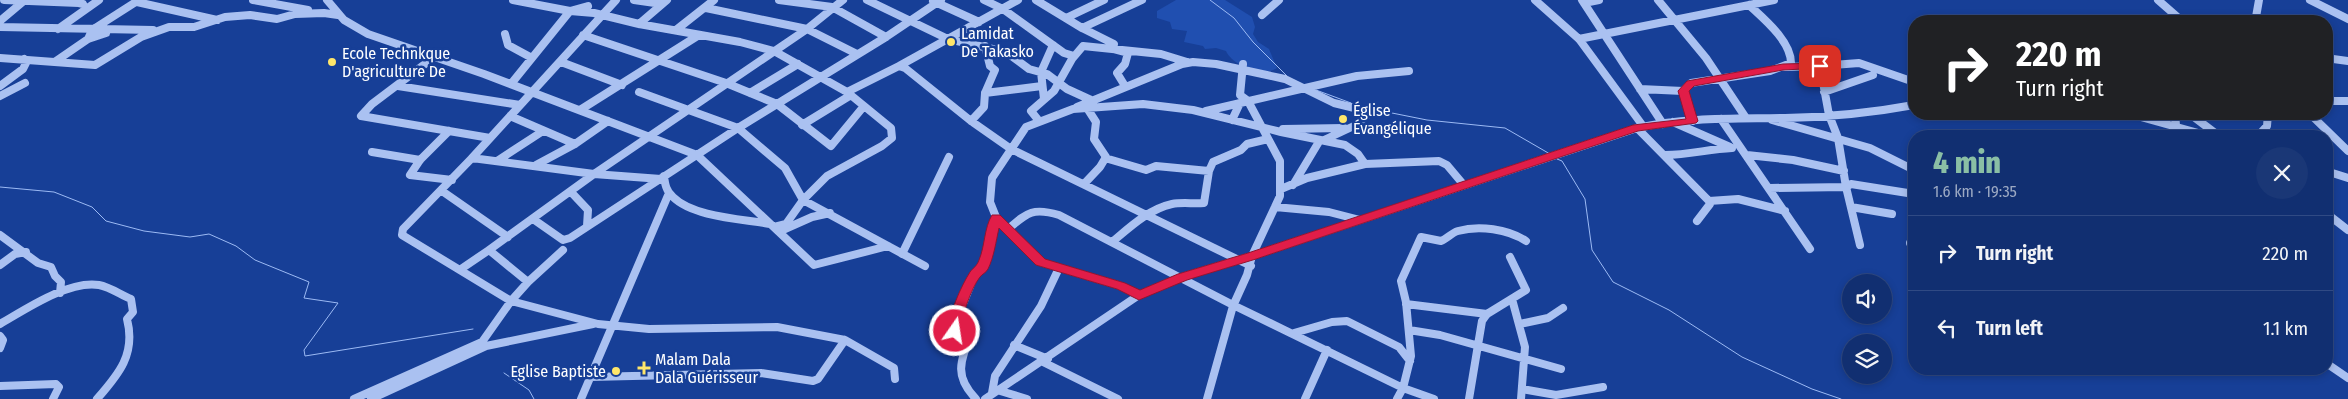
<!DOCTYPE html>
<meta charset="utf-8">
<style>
:root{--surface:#112f71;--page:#1a3776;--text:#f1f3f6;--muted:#9ca9c3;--line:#304a84;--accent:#8abfa5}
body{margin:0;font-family:"Fira Sans Condensed",sans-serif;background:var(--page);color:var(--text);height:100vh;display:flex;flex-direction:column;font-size:19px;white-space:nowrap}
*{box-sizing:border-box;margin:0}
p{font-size:16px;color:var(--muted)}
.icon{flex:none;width:28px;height:28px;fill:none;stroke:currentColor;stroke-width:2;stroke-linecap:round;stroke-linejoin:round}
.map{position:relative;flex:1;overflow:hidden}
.details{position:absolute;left:1908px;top:130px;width:425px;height:245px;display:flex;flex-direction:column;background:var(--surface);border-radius:20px;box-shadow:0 2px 8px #0003,0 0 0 1px var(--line)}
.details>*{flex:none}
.top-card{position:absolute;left:1908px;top:15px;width:425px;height:105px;border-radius:20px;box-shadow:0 2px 8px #0003,0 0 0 1px var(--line);background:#202124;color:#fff;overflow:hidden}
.fabs{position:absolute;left:1842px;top:274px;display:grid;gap:10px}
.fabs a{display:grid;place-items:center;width:50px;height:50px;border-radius:50%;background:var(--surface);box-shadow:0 2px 8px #0003,0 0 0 1px var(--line);font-size:25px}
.pin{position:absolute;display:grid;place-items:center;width:42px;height:42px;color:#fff;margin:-21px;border-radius:10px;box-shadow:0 2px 8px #0006}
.me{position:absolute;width:55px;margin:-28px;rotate:13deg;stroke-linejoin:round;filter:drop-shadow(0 0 4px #0008)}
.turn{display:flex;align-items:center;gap:18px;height:105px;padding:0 25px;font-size:22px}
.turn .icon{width:65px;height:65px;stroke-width:2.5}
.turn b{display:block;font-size:35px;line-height:42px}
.round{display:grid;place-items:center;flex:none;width:52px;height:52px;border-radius:26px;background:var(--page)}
.summary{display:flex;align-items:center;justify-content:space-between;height:85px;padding:0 25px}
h1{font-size:30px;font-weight:800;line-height:38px;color:var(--accent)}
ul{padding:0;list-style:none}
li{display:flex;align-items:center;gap:15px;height:75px;padding:0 25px;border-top:1px solid var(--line)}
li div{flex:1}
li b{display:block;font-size:19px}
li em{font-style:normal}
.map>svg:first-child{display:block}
</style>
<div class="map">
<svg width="2348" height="399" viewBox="0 0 2348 399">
<rect width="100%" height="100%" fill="#173f97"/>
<!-- green -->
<path fill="#204fb0" d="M1176 0H1225L1252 17 1255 27 1253 34 1258 42 1269 49 1277 68C1263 78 1232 65 1226 51L1216 48 1205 49 1203 46 1184 42 1187 31 1172 29 1170 22 1157 18V11Z"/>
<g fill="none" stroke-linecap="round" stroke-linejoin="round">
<!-- stream -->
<path stroke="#9cbaf4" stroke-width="1" d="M1210 0 1234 18 1253 42 1287 76
M1316 90 1351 103
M1372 109 1427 120 1505 128 1550 154
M1557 159 1562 161 1585 199 1592 250 1613 282 1669 310 1742 357 1812 389 1841 399
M0 187 54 192 92 207 106 221 144 231 190 237 209 234 236 246 255 260 309 282 304 298 338 303 304 350 305 356 473 329
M504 373 529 390 534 399"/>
<!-- minor -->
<path stroke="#aac1f1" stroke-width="8" d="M4 0 79 3 83 4 85 9
M253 0 308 10
M327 0 344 20 368 34 484 74 697 155 814 265 888 246
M513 0 570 11 594 13 639 24 740 42 774 51 847 92 899 66 1018 0
M616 0 472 158 403 229 402 235 511 301 598 324 649 329 777 327 845 340 894 368 895 379
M634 0 662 4
M779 0 832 7 886 37
M867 0 948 39 1006 52 1029 69 1047 74 1067 89 1091 100
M984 0 1003 9 1064 53 1074 56
M1036 0 1082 28 1114 44 1113 49 1128 53 1125 64 1117 73 1125 86
M1535 0 1579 39 1643 126
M1582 0 1663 124
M1658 0 1706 58 1746 118
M2158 0 2182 21
M2310 0 2348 19
M933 1 979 22
M137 2 217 20
M1584 3 1599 0
M706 8 807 29 857 54
M1262 15 1279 0
M1066 18 1104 0
M0 21 25 0
M2251 21 2256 17 2259 0
M639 24 667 0
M0 27 153 30
M1082 28 1142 0
M58 29 99 0
M676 30 714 0
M505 34 508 45 532 58
M583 35 726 83 777 104 831 146 864 106
M88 39 92 30 139 0
M1579 39 1774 0
M0 58 95 65 141 37 169 27H194L225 17 250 15 277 19 295 14 324 13 338 15
M433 58 372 104 361 116 490 138
M2326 58 2348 61
M56 61 88 39 106 33
M561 62 622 85
M899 66 905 68 971 121 1011 149 1251 266
M1785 67 1820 66
M511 84 570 11 588 6
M0 86 23 69 26 63 24 59
M398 86 520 105
M1640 89 1683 91
M1683 91 1691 83 1770 71 1791 63C1791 41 1764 19 1749 5
M1683 91 1693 121
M639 92 738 128 785 168 803 200 786 224 774 227
M847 92 891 128 892 138 882 146 827 176 803 200 925 266
M1824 92 1873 75
M750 93 798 64
M985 93 1042 86
M0 96 25 83
M1044 99 1041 72 1053 45
M2326 101H2348
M1077 107 1182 64 1193 62 1216 64 1285 79 1334 103 1371 112 1356 125 1324 140
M580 110 699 35
M1206 111 1357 76 1409 71
M2130 114 2209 136
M2175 114 2177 136
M2190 114 2219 136
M2310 114 2348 151
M510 116 575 144
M1721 119 1810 249
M1232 120 1240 103
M1772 120 1870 148 1914 170
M971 121 984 107 985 93 995 70 990 66 985 46
M1039 121 1031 111 1054 91 1072 59 1083 46 1161 54 1187 62
M1673 122 1730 147
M802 125 851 95
M1637 128 1709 201 1710 204 1697 221
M1283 129 1344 128
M449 131 420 160 410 175 452 180
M2258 136 2267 126 2268 114
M372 152 420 160
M1665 155C1689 155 1709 149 1732 148
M1747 155 1793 160 1844 171
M472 158 594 174 661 179
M1105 158 1146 170 1156 166 1209 171
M497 161 543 131
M536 165 575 144 608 121
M2326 171 2348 178
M664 176C665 184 666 191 673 197 693 217 742 219 770 224
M1084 184 1100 167 1106 157 1094 139 1096 122 1087 108
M1293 185 1320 140
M1770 188 1846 187 1851 184 1914 194
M1281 189 1307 178 1365 164 1439 161 1447 165 1463 184
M442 191 508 237
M571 192 588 210 587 226
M1709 201 1738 199 1785 211
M1275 207 1329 212 1360 220
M1851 207 1892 214
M2326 213 2348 230
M533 219 563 240 570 238 738 128 886 37 941 0
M785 229 812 217 830 213
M1007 230C1027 213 1032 207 1059 215L1233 305 1403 388 1434 399
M0 235 38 263 51 267 55 276 61 282 60 293
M1112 242C1130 227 1149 209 1172 204 1182 202 1194 204 1204 203L1209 171 1213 162 1241 150 1247 144 1268 139
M1910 243H1914
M1860 245 1846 187 1838 138 1829 115 1820 66 1859 63 1914 82
M902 254 949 157
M0 265 15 254 26 252
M461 269 489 250
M528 282 489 250 594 174 807 29 843 0
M1139 295 1121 286 1040 262 996 217 990 202 992 178 1026 127 1073 109 1143 104 1193 110 1281 132 1345 145 1358 154 1365 164
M1512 299 1525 347 1521 399
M1406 304 1487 314
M0 324C26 309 69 280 99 285 110 287 121 295 131 299L133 312 127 319C136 354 119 374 97 399
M1520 324 1548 318 1563 308
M1409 330 1440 335 1561 369
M1294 333 1332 322 1347 321 1399 347 1410 361
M0 336 3 340 0 348
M1014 345 1048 359
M1043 362 1118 399
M2326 363 2348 378
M590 377 761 373 813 381 818 379 845 340
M0 386 56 384 59 387 53 399
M1522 389 1556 395 1603 387
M997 390 1027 399
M992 393 995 376 1041 306 1059 268
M354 399 482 342 511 301 528 282 563 250
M371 399 486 346 593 324
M581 399 669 193
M976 399C954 376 960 362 971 335L956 333 954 326 975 274C991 263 992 235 996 217
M985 399 1139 295 1182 277 1252 256 1637 128C1686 117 1736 119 1785 118 1828 117 1871 113 1914 105
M1207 399 1233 306 1247 275 1252 256 1280 196V161L1248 101 1240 95 1243 64
M1305 399 1327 350
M1397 399 1403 388 1411 356 1406 302 1401 281 1421 237 1441 241C1447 239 1451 233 1458 231 1479 225 1508 229 1526 241
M1469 399 1482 321 1487 314 1526 290 1510 257"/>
</g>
<!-- route -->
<path fill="#e11d48" stroke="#92132f" d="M1820 63 1825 66 1823 68 1783 70 1694 86 1689 91 1698 121 1696 123 1638 131 1256 259 1187 280 1139 300 1117 289 1036 265 999 228C996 241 994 257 988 269 986 273 982 274 980 277 971 288 961 318 961 331L955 336 948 331C948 316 961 286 970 272 973 268 977 266 979 260 985 246 984 228 992 215H1000L1045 259 1125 283 1140 290 1178 274 1248 253 1633 125 1686 119 1678 91 1687 81 1783 64Z"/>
<!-- markers -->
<g fill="#ffe66a" stroke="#173f97" stroke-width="2">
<circle cx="951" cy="42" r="5"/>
<circle cx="332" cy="62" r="5"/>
<circle cx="1343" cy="119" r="5"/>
<path d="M641.5 360.5h5v5h5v5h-5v5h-5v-5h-5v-5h5z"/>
<circle cx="616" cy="371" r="5"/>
</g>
<g text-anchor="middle" stroke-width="5" stroke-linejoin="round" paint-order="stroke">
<!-- poi labels -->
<g font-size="16" fill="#fff" stroke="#173f97" text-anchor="start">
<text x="961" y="39">Lamidat<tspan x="961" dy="18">De Takasko</tspan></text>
<text x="342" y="59">Ecole Technkque<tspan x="342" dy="18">D'agriculture De</tspan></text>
<text x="1353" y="116">Église<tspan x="1353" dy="18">Évangélique</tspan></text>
<text x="655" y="365">Malam Dala<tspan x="655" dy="18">Dala Guérisseur</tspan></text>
<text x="606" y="377" text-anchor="end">Eglise Baptiste</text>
</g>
</g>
</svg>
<div class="fabs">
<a><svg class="icon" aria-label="sound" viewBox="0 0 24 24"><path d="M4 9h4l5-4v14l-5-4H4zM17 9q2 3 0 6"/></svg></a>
<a><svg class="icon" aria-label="layers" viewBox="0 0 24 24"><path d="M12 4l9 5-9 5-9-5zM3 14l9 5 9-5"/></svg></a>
</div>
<div class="pin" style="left:1820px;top:66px;background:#d93025"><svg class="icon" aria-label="arrive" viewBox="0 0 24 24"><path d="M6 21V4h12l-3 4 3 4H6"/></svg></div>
<svg class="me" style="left:955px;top:331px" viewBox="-20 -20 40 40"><circle r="17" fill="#e11d48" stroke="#fff" stroke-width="3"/><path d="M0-11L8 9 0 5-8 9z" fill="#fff"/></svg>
<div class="top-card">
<div class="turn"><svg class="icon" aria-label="right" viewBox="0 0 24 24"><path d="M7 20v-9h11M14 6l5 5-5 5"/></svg><div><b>220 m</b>Turn right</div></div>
</div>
<section class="details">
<div class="summary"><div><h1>4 min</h1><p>1.6 km · 19:35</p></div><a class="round"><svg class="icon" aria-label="close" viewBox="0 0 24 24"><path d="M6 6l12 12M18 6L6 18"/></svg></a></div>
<ul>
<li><svg class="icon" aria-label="right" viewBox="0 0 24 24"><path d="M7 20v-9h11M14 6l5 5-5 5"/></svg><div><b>Turn right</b></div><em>220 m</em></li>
<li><svg class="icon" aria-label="left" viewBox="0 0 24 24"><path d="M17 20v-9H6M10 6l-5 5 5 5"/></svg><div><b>Turn left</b></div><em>1.1 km</em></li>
</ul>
</section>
</div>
